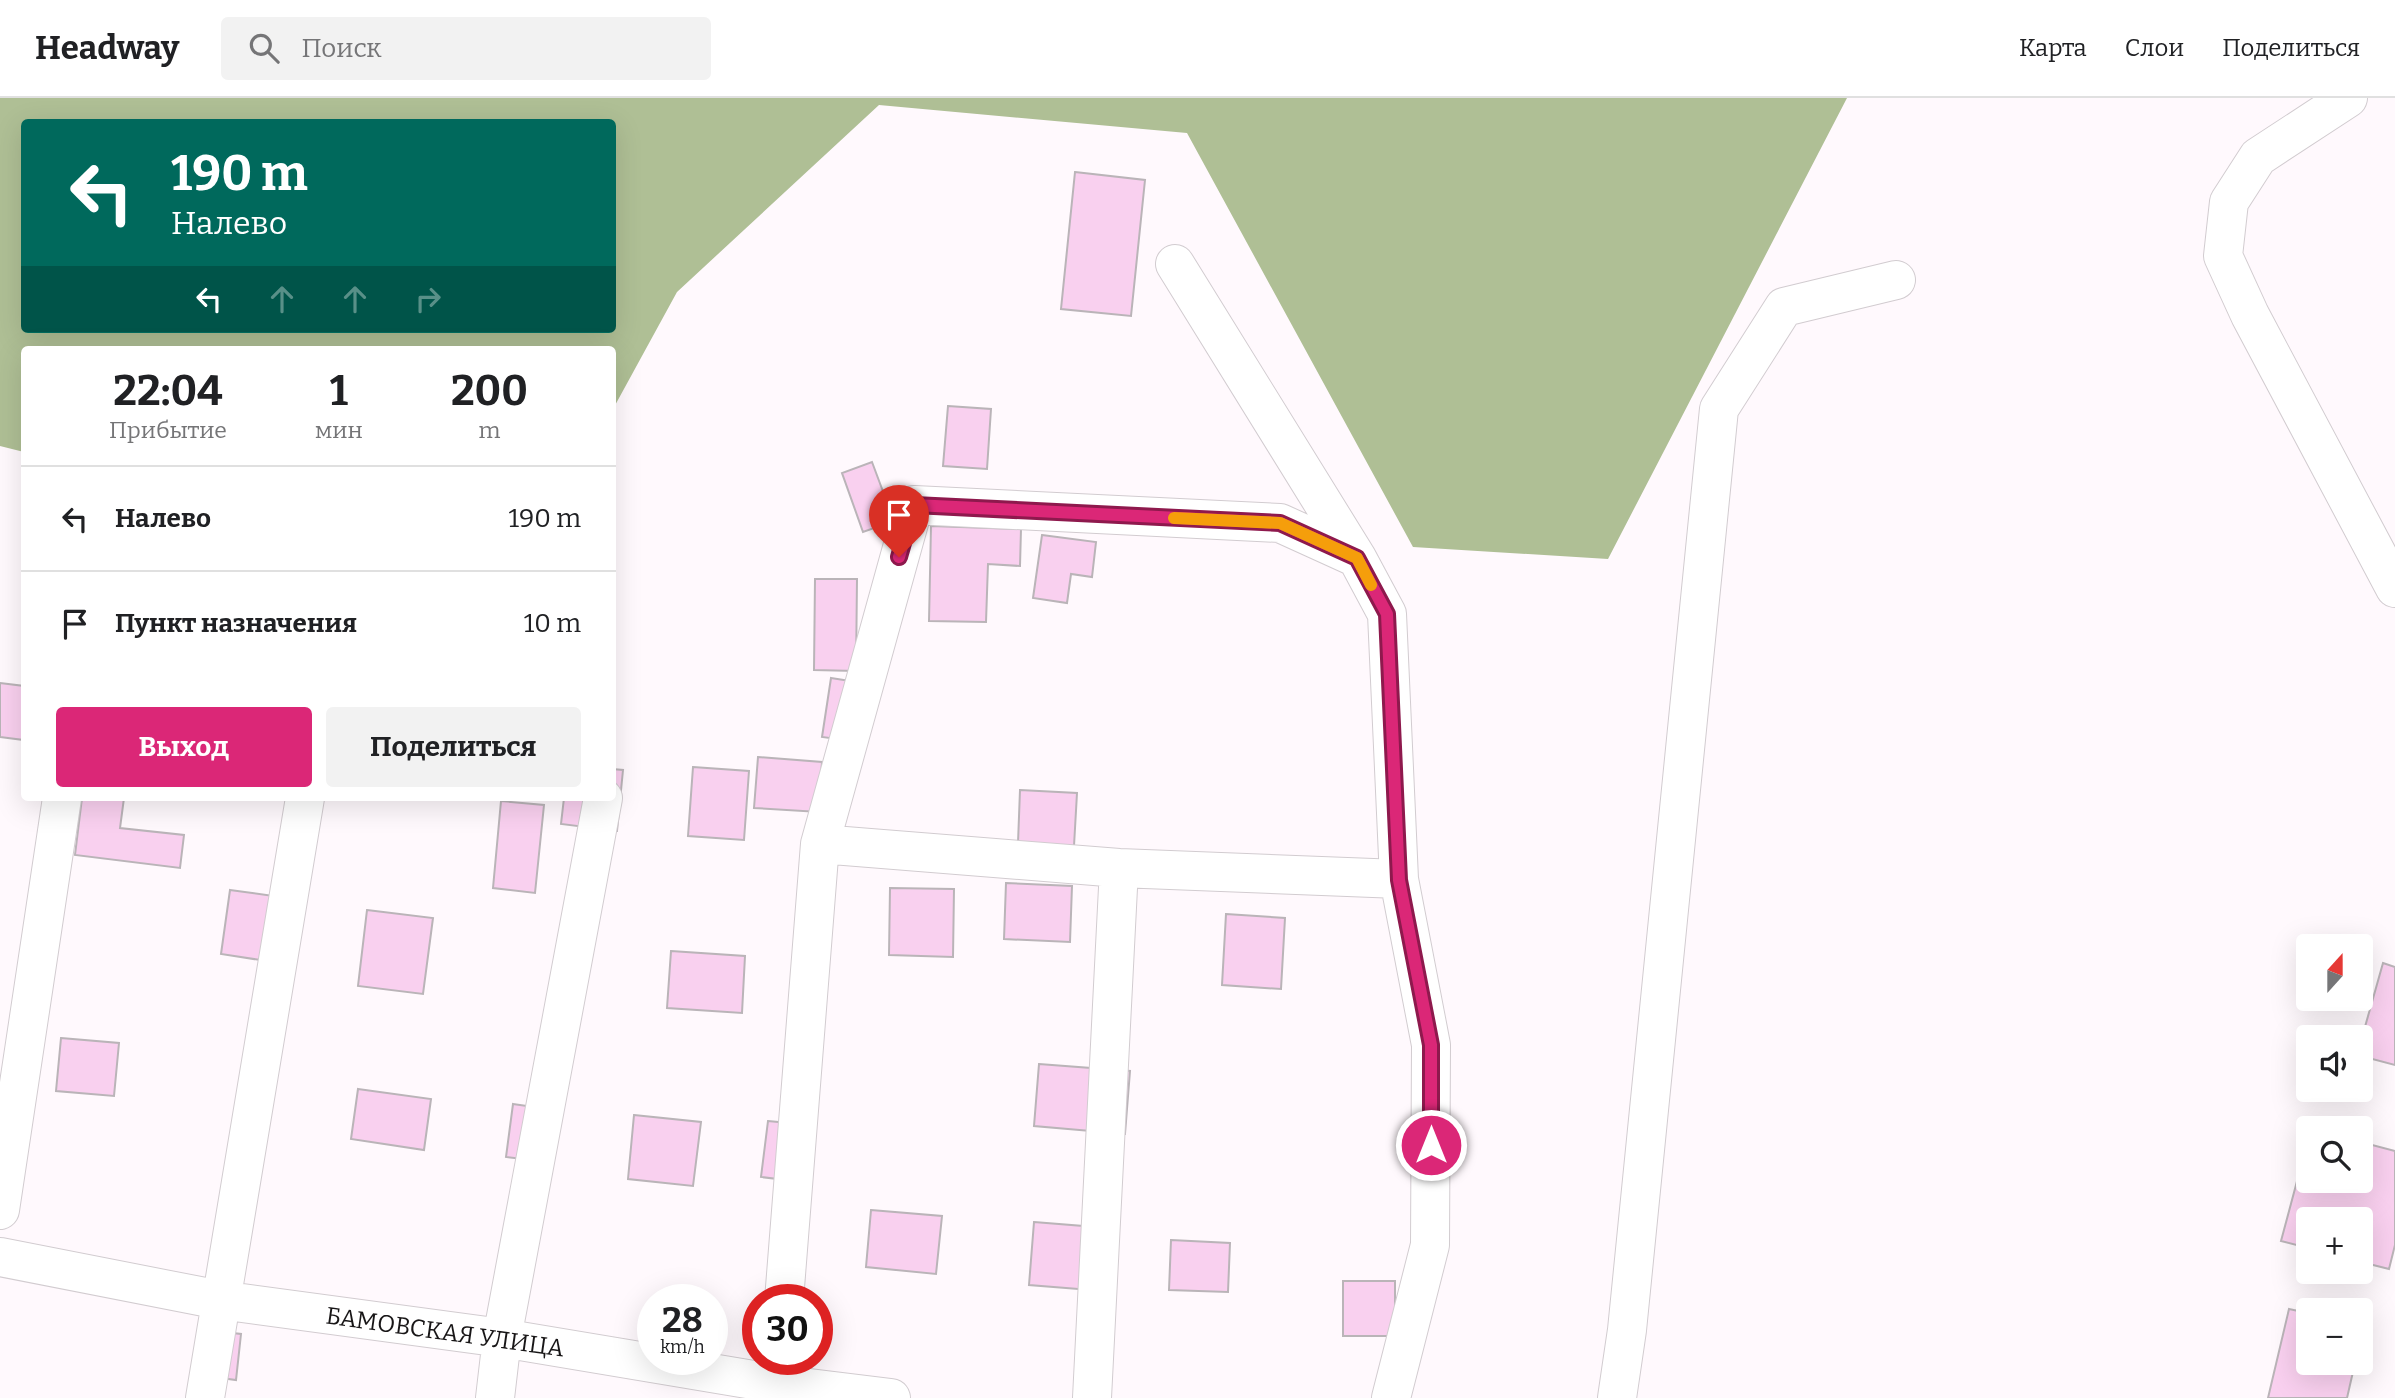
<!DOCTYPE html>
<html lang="ru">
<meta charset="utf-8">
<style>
:root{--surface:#fff;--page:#f2f2f2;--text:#202124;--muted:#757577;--line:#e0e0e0;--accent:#db2777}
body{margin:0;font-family:Bitter,serif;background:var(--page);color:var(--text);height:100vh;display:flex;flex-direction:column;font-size:26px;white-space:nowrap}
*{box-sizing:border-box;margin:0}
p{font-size:23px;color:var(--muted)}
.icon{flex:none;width:38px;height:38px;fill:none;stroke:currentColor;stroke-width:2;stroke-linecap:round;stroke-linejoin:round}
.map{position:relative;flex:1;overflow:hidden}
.panel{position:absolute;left:21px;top:248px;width:595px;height:455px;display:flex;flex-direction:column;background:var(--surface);border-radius:7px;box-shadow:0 7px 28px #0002}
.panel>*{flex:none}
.banner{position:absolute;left:21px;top:21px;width:595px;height:214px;border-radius:7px;box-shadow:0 7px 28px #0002;background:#00695c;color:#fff;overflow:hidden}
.needle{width:46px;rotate:21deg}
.fabs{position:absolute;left:2296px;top:836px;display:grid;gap:14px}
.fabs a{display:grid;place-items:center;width:77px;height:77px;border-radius:7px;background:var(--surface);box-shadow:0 7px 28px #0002;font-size:35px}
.speed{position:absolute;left:637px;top:1186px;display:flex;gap:14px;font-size:35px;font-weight:700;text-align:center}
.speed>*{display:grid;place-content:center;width:91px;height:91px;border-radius:50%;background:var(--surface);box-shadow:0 7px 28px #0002;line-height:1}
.speed small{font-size:18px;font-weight:400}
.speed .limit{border:10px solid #d22;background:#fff;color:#111}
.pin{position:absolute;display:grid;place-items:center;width:60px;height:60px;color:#fff;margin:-72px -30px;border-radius:50% 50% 50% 0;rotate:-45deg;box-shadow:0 0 7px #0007}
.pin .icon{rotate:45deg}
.me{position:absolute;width:77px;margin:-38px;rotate:0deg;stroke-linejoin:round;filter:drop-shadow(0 0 5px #0008)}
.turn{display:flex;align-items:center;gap:24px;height:147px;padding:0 35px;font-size:32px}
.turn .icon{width:91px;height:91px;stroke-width:2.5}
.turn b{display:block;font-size:49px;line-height:60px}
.lanes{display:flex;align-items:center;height:66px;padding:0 35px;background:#0003;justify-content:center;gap:35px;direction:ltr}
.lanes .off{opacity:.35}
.eta{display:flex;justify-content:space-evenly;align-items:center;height:119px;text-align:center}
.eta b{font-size:42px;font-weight:700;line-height:49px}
.button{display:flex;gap:14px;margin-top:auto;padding:14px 35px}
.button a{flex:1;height:80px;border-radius:7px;background:var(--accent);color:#fff;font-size:28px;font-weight:700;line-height:80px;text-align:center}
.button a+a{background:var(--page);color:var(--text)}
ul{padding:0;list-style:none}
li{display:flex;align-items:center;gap:21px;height:105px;padding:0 35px;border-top:2px solid var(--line)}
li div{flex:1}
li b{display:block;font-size:26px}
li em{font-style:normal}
header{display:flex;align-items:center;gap:42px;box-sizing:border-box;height:98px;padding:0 35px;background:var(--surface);border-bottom:2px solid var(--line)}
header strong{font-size:33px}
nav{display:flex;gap:38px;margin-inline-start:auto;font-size:24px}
.search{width:490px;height:63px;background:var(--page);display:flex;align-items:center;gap:18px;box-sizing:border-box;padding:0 24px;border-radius:7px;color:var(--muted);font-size:26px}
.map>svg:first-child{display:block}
</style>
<header>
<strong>Headway</strong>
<div class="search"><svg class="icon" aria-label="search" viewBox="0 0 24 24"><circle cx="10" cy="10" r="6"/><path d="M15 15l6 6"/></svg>Поиск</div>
<nav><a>Карта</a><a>Слои</a><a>Поделиться</a></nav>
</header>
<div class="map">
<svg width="2395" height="1300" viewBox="0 0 2395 1300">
<rect width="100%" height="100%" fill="#fff9fd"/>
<!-- forest -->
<path fill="#afbf95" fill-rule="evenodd" d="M0 0H1847L1608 461 1413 449 1187 35 879 7 677 194 613 311 612 252H24V354L0 348ZM24 24H612V231H24Z"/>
<!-- building -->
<path fill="#f9d0ef" stroke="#bab4b8" stroke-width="2" d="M1075 74 1145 82 1131 218 1061 211Z
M948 308 991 311 987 371 943 368Z
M872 364 894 423 863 434 842 375Z
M931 428 1021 431 1020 468 988 466 986 524 929 523Z
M1042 437 1096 444 1092 479 1071 476 1067 505 1033 500Z
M815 481H857L856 573 814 572Z
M831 580 876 587 867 645 822 639Z
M0 585 24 588V642L0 639Z
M758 659 822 664 819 714 754 710Z
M693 669 749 673 744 742 688 738Z
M612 671 623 672 617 733 561 726 564 700H612Z
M1020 692 1077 695 1074 748 1018 745Z
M82 700H124L120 730 184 737 180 770 75 757Z
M501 703 544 707 535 795 493 790Z
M1006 785 1072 788 1070 844 1004 841Z
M890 790 954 791 953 859 889 857Z
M230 792 295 801 286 866 221 856Z
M367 812 433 820 423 896 358 888Z
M1226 816 1285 820 1281 891 1222 887Z
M671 853 745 858 742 915 667 910Z
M2383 865 2395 869V967L2361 958V943Z
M61 940 119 945 114 998 56 993Z
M1039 966 1130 973 1125 1036 1034 1028Z
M358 991 431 1001 424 1052 351 1041Z
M513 1006 555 1012 548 1064 506 1059Z
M634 1017 701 1024 693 1088 628 1081Z
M768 1023 809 1027 802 1084 761 1079Z
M2308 1042V1083H2361V1044L2395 1053V1147L2389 1171 2361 1164V1122H2308V1150L2281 1143Z
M871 1112 942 1118 936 1176 866 1169Z
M1034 1124 1108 1130 1103 1193 1029 1187Z
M1171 1142 1230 1145 1228 1194 1169 1192Z
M1343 1183H1395V1238H1343Z
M2289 1211 2308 1215V1265H2355L2347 1300H2268Z
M205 1232 241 1236 236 1282 199 1277Z"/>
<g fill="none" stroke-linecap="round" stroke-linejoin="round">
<defs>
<path id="minor" d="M2348 0 2258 59 2229 104 2223 158 2250 217 2395 490
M1175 166 1357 460
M820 746 1119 770 1399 781
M0 1112 62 700
M0 1159 220 1202 502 1240 777 1286 891 1300
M784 1202 820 746 914 407 1280 425 1357 460 1387 516 1399 781 1431 947 1430 1147 1391 1300
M205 1300 305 700
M495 1300 502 1240 603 700
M1092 1300 1119 770
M1617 1300 1627 1232 1719 311 1784 209 1896 182"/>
</defs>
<!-- minor casing -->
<use href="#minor" stroke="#d2ccd0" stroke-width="40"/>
<!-- minor -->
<use href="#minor" stroke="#fff" stroke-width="38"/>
</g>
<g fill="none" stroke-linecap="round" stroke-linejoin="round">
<defs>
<path id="route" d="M899 459 914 407 1280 425 1357 460 1387 516 1399 782 1431 947V1047"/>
</defs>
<!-- route casing -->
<use href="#route" stroke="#8e194d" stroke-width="18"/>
<!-- route -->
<use href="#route" stroke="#db2777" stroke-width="12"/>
<!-- slow -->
<path stroke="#f59e0b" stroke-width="12" d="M1174 420 1280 425 1357 460 1371 487"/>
</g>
<g text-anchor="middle" stroke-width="6" stroke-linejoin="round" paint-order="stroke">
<!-- street labels -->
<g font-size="24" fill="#181617" stroke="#fff">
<text transform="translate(445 1234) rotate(8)" y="8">БАМОВСКАЯ УЛИЦА</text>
</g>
</g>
</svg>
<div class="fabs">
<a><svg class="needle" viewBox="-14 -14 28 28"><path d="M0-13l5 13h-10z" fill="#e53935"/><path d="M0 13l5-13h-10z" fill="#757577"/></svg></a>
<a><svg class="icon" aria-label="sound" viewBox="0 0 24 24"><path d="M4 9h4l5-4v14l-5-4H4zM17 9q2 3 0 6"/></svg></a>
<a><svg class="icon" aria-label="search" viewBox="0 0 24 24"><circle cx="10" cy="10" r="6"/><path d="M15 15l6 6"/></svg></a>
<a>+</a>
<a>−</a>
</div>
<div class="speed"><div>28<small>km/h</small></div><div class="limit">30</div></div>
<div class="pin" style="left:899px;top:459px;background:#d93025"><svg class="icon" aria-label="arrive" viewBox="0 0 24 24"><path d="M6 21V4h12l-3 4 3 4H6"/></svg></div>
<svg class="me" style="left:1431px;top:1047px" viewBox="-20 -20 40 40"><circle r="17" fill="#db2777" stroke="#fff" stroke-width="3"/><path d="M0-11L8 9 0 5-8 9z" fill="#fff"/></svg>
<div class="banner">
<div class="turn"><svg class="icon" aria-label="left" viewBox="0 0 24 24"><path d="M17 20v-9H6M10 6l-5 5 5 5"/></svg><div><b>190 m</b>Налево</div></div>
<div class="lanes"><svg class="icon" aria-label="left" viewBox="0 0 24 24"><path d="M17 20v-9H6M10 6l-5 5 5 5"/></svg><svg class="icon off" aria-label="ahead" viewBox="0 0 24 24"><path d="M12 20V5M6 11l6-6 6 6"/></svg><svg class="icon off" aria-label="ahead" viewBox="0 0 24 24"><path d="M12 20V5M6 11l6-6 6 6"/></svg><svg class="icon off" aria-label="right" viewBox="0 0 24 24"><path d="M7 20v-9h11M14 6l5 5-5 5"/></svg></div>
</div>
<section class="panel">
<div class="eta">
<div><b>22:04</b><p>Прибытие</p></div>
<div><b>1</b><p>мин</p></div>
<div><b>200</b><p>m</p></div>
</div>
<ul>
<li><svg class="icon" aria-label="left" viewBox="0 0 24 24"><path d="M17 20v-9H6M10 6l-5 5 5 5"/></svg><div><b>Налево</b></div><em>190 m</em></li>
<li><svg class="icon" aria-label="arrive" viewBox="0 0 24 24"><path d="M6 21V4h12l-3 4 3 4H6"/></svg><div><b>Пункт назначения</b></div><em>10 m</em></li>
</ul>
<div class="button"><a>Выход</a><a>Поделиться</a></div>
</section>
</div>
